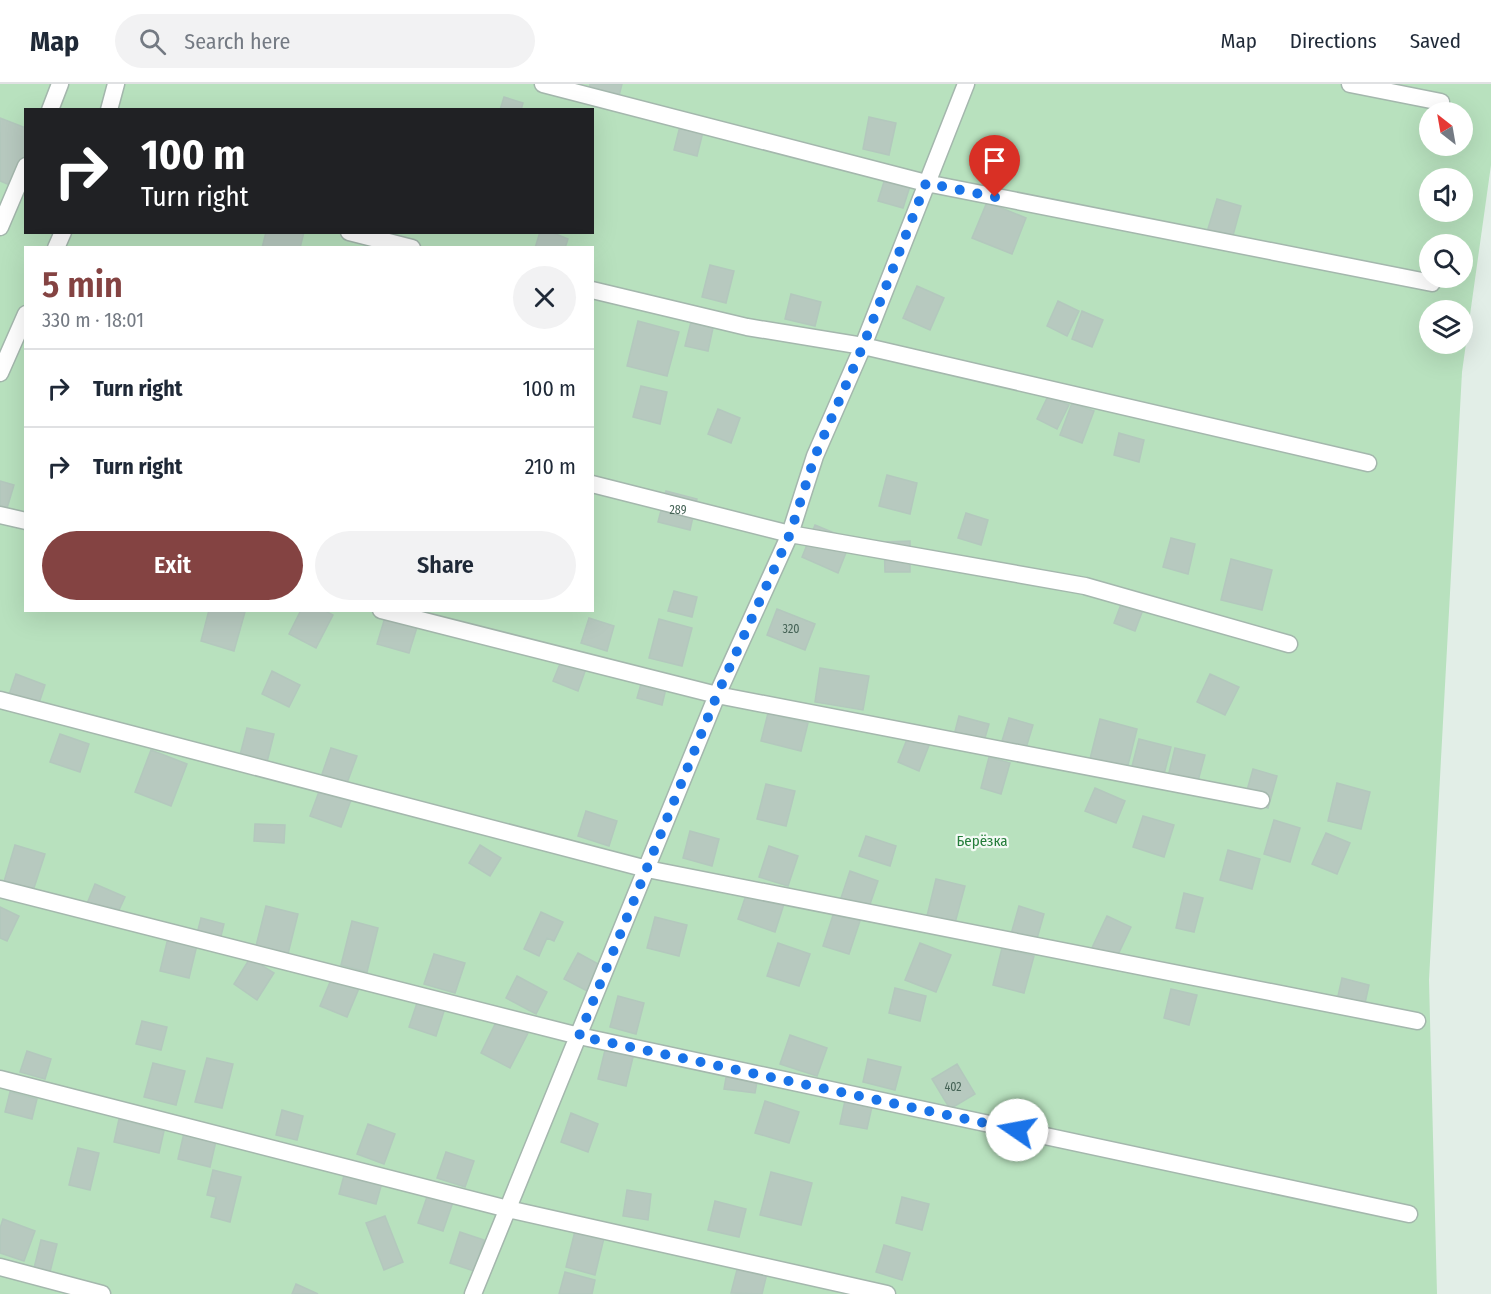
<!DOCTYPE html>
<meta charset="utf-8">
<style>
:root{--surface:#fff;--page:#f2f2f3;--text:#1f2937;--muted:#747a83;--line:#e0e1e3;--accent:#844342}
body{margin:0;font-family:"Fira Sans Condensed",sans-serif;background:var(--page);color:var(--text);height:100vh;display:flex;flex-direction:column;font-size:22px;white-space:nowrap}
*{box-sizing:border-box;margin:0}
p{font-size:20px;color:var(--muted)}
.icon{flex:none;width:33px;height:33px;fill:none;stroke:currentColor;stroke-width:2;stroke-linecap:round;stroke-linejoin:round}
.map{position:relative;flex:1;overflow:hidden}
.side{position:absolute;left:24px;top:162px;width:570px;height:366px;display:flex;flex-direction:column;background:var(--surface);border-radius:0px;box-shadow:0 6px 24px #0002}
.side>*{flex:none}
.top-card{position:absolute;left:24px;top:24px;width:570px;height:126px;border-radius:0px;box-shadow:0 6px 24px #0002;background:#202124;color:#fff;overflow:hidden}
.needle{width:39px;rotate:329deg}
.fabs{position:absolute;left:1419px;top:18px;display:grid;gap:12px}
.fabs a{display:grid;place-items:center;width:54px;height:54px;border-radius:50%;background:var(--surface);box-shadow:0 6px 24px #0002;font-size:30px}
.pin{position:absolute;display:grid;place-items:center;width:51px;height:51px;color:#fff;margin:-62px -26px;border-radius:50% 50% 50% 0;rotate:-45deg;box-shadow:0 0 6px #0007}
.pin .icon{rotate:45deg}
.me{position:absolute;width:66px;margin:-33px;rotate:282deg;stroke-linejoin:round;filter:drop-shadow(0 0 4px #0008)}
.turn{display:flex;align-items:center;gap:21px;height:126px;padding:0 18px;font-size:27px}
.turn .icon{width:78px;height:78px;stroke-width:2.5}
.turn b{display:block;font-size:42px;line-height:51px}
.round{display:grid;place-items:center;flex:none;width:63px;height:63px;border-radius:32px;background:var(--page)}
.head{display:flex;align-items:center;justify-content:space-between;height:102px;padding:0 18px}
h1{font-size:36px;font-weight:600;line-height:45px;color:var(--accent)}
.action{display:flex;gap:12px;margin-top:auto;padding:12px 18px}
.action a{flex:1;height:69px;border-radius:36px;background:var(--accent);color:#fff;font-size:24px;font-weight:600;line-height:69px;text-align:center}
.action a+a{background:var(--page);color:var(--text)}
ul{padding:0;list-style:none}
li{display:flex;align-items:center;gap:18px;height:78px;padding:0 18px;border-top:2px solid var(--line)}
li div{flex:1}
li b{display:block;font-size:22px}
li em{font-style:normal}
header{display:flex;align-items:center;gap:36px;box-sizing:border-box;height:84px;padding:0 30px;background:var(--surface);border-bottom:2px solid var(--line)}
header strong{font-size:28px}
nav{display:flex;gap:33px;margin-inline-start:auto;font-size:21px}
.search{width:420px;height:54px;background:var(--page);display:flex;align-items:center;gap:15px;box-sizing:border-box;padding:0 21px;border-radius:33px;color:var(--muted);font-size:22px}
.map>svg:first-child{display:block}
</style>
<header>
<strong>Map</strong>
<div class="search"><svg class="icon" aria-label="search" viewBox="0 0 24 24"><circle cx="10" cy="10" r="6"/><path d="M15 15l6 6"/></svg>Search here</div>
<nav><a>Map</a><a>Directions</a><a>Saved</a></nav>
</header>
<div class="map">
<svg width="1491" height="1210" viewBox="0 0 1491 1210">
<rect width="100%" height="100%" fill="#e2eee7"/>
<!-- garden -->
<path fill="#b8e1be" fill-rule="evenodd" d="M0 0H1491V81L1462 288 1429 896 1437 1210H0ZM26 26H592V148H26ZM1430 28H1462V62H1430ZM1430 94H1462V128H1430ZM1430 160H1462V194H1430ZM26 164H592V526H26ZM1430 226H1462V260H1430Z"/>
<!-- building -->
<path fill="#b7c9bf" stroke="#b3c8bd" stroke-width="1.5" d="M590 0H622L619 12 589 5Z
M504 13 523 19 521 26H500Z
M869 33 896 39 889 71 863 65Z
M0 34 26 44V83L17 104 0 97Z
M680 42 703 48 697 72 674 66Z
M887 88 912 96 903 124 878 117Z
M1217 115 1241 122 1232 155 1207 148Z
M987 118 1026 134 1012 170 972 154Z
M266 148H304L300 164H262Z
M540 148H551L568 155 565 164H535Z
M710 181 734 187 726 219 702 213Z
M917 202 944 214 930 246 903 234Z
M791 210 821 218 815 242 785 235Z
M1058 217 1079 227 1067 252 1047 242Z
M1082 227 1103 236 1092 263 1072 255Z
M638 237 679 248 667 292 627 282Z
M691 238 713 244 708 267 685 262Z
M641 302 667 308 660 340 633 333Z
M1048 312 1069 321 1057 345 1037 335Z
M1072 319 1094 327 1082 359 1060 351Z
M718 325 740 334 731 359 708 350Z
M1119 349 1144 356 1139 378 1114 371Z
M887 391 917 399 910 430 879 422Z
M0 397 14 401 5 431 0 430Z
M666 407 697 415 690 446 658 438Z
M966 429 988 436 981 461 958 454Z
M815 441 851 456 838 489 802 473Z
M1171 454 1195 460 1188 490 1163 483Z
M910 457V488H885L884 458Z
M1231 475 1272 486 1262 526 1221 516Z
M674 507 697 513 692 533 668 527Z
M1123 515 1144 523 1135 547 1114 539Z
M777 525 815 540 805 566 767 551Z
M209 526 245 528 234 567 201 557Z
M301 526H324L333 531 316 564 289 550Z
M386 530 418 540 409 569 377 560Z
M589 534 614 542 607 567 581 559Z
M659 535 692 544 682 582 649 574Z
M564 570 588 579 578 607 553 597Z
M820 584 869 592 863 626 815 618Z
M645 586 669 592 662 621 637 614Z
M272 587 300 601 289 623 262 610Z
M16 590 45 601 35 631 6 620Z
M1210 590 1239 603 1225 631 1197 618Z
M768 629 808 639 801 667 761 657Z
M959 632 989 640 982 664 953 655Z
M1009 634 1033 641 1026 664 1002 657Z
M1100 635 1137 645 1126 689 1089 679Z
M247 644 274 650 267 678 240 671Z
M60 650 89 660 80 688 50 678Z
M909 650 930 659 919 687 898 678Z
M1139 655 1171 663 1162 698 1130 690Z
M331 664 357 672 347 699 322 690Z
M1175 664 1205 671 1195 708 1166 701Z
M151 666 187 680 171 722 135 708Z
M989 673 1010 679 1001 710 981 704Z
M1253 685 1277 692 1268 724 1244 717Z
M1337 699 1370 708 1361 745 1328 737Z
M766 700 795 707 786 742 757 735Z
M1095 704 1125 717 1116 739 1085 727Z
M320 705 351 716 341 743 310 732Z
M586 727 617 737 609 762 578 752Z
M1143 732 1174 741 1164 773 1133 763Z
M1274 736 1300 744 1290 778 1264 770Z
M255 740 285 741 284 759 254 757Z
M690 747 719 755 712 782 683 774Z
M1326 749 1350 759 1337 790 1312 780Z
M866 752 896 762 890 782 859 772Z
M15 761 45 770 32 810 3 801Z
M480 761 501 774 490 792 469 779Z
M769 762 798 772 788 802 759 793Z
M1228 766 1260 775 1252 805 1220 796Z
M850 787 878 797 869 823 841 814Z
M936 795 965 802 955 839 927 832Z
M95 800 125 813 119 826 111 823 108 831 86 822Z
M747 808 784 820 775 848 738 835Z
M1184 809 1203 814 1194 848 1176 844Z
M266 822 298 830 288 870 256 862Z
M1019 822 1044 830 1036 858 1011 850Z
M0 823 19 832 7 857 0 854Z
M835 825 861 834 849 870 823 862Z
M541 828 563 838 554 857 547 854 539 872 524 865Z
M1107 832 1131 843 1115 877 1091 866Z
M655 833 687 841 679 872 647 864Z
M201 834 224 840 219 860 196 854Z
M352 837 378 844 367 888 341 881Z
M168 854 197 861 189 894 160 887Z
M778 859 810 870 799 902 767 892Z
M920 859 951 871 936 908 905 896Z
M1002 864 1034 872 1024 909 993 901Z
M578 869 602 882 589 908 564 895Z
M434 870 465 879 455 909 424 900Z
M250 874 274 889 257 916 234 900Z
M333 891 360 902 347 933 320 922Z
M517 892 547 908 536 930 506 914Z
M1342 894 1369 901 1365 919 1338 912Z
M895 904 926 912 920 937 889 929Z
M1171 905 1197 911 1189 941 1164 934Z
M618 912 644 919 636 950 610 943Z
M419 913 446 921 436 952 409 943Z
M498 934 528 949 510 984 481 969Z
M142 937 167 943 161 966 136 960Z
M790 951 827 964 817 992 780 980Z
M606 962 634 969 626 1002 598 995Z
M27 967 51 975 45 995 20 988Z
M207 974 233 980 222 1024 195 1018Z
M868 975 901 983 895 1006 863 998Z
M153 979 185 987 176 1021 144 1013Z
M957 980 975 1010 950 1025 932 995Z
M728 982 759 987 755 1009 724 1005Z
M10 1008 37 1015 32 1035 5 1028Z
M846 1012 873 1018 867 1045 840 1040Z
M765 1017 799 1028 789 1059 755 1049Z
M282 1026 303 1032 297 1056 276 1051Z
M571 1029 598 1040 588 1068 561 1058Z
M119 1035 164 1047 159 1069 114 1058Z
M368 1040 395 1050 384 1080 357 1070Z
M184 1049 216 1057 210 1083 178 1075Z
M78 1064 99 1069 90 1106 69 1101Z
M446 1068 474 1077 465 1103 437 1094Z
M346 1084 383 1095 376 1120 339 1110Z
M213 1086 241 1093 230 1138 211 1133 216 1113 207 1111Z
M771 1088 812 1099 801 1141 760 1131Z
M627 1106 651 1110 648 1136 623 1132Z
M429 1107 454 1115 443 1147 418 1139Z
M902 1113 929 1120 922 1146 896 1139Z
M715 1117 746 1125 739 1153 708 1146Z
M385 1132 403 1178 384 1186 366 1139Z
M3 1135 35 1147 24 1177 0 1169V1144Z
M575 1147 604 1154 595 1191 566 1183Z
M460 1148 484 1156 474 1187 450 1179Z
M41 1156 57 1160 50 1188 34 1184Z
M884 1161 910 1169 902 1196 876 1188Z
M740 1174 769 1181 762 1210 731 1209Z
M565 1188 595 1196 592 1210H559Z
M296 1200 318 1210H292Z"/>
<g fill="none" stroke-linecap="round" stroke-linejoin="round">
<defs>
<path id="lane" d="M543 0 926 99 1432 199
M1350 0 1441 18
M50 26 60 0
M109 26 116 0
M0 143 26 82
M349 148 412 164
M56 164 63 148
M592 206 747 243 863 262 1368 379
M0 289 26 230
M592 400 790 450 1085 502 1289 560
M0 431 26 437
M381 526 717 611 1261 716
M0 616 647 785 1417 937
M0 805 579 952 1409 1130
M0 995 508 1125 887 1210
M0 1183 102 1210
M473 1210 717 611 790 450 815 372 863 262 966 0"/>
</defs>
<!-- lane casing -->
<use href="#lane" stroke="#a4b7ad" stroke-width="19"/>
<!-- lane -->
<use href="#lane" stroke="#fff" stroke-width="16"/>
</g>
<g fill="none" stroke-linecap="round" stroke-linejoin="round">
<!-- route -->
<path stroke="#1a73e8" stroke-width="10" stroke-dasharray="0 18" d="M995 113 926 99 863 262 815 372 790 450 717 611 579 952 1017 1046"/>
</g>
<g text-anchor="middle" stroke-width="4.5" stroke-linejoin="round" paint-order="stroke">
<!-- number labels -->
<g font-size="12" fill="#456356">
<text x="678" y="430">289</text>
<text x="791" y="549">320</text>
<text x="953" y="1007">402</text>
</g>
<!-- park labels -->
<g font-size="15" fill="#257d3b" stroke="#f3faf5">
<text x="982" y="762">Берёзка</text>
</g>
</g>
</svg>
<div class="fabs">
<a><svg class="needle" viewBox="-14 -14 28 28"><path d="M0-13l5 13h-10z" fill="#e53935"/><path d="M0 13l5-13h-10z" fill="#747a83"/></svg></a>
<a><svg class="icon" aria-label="sound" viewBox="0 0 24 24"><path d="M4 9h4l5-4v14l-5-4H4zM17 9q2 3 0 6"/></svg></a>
<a><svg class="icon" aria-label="search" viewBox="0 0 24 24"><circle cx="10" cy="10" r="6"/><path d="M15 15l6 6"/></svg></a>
<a><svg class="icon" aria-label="layers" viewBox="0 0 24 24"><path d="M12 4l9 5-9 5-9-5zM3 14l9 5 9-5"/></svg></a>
</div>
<div class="pin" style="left:995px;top:113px;background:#d93025"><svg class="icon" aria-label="arrive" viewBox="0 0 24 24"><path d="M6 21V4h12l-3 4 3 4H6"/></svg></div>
<svg class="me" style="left:1017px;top:1046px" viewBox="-20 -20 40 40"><circle r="19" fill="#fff"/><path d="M0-13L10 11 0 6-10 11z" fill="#1a73e8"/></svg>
<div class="top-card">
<div class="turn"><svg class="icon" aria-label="right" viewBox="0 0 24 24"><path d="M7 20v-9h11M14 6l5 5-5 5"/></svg><div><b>100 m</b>Turn right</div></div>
</div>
<section class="side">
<div class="head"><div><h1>5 min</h1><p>330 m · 18:01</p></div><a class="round"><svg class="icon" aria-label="close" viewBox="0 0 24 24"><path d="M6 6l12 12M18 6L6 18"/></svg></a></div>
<ul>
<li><svg class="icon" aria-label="right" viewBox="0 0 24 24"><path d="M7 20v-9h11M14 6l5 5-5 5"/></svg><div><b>Turn right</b></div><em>100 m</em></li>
<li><svg class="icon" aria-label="right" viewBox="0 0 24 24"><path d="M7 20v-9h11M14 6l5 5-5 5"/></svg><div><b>Turn right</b></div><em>210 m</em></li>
</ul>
<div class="action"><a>Exit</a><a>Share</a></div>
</section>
</div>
